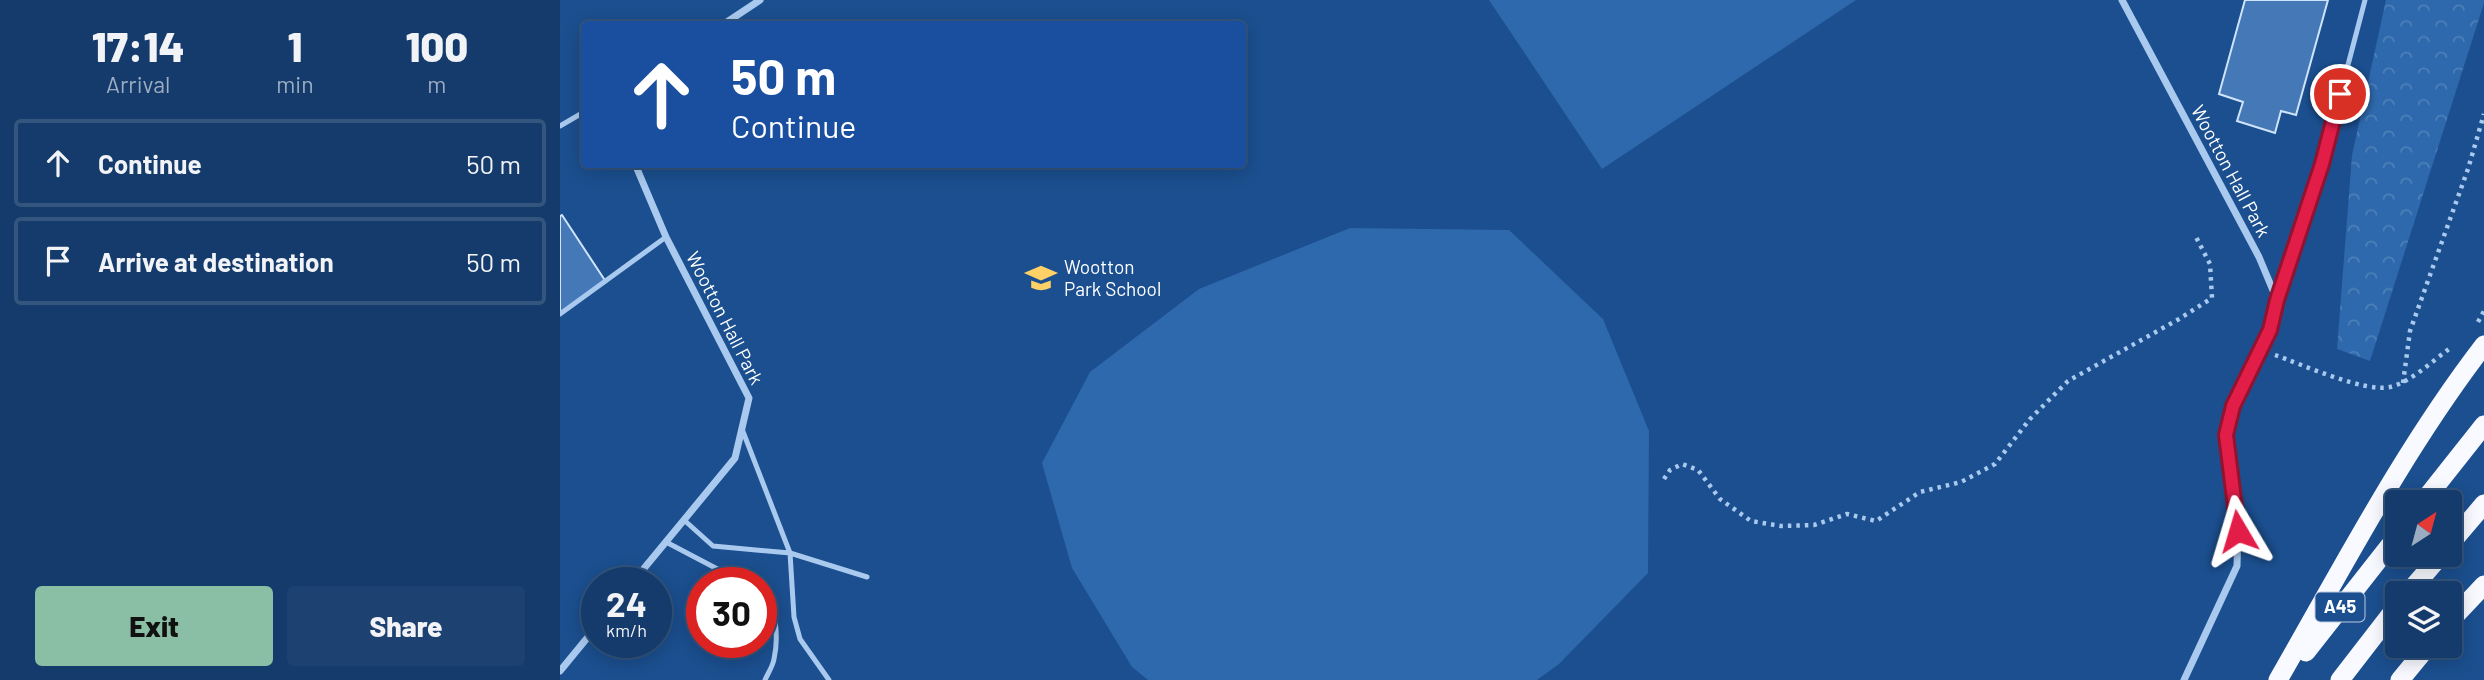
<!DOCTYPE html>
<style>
:root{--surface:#143b6b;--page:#1d4271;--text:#f1f3f6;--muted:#9dadc1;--line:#33557e;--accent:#8abfa5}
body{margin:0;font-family:Barlow,sans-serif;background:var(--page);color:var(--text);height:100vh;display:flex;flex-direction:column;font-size:26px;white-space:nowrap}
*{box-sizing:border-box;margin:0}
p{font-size:23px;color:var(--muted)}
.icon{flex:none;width:38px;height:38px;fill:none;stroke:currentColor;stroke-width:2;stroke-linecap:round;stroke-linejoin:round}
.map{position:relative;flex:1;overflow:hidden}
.drawer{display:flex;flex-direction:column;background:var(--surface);width:560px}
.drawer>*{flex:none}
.banner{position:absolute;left:21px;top:21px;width:665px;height:147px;border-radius:7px;box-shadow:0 4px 18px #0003,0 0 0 2px var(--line);background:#1a4fa0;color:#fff;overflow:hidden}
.needle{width:46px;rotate:36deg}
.buttons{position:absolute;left:1825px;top:490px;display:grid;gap:14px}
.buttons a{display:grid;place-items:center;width:77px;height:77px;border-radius:7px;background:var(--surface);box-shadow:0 4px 18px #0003,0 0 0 2px var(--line);font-size:35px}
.speed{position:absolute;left:21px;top:567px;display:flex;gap:14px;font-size:35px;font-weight:700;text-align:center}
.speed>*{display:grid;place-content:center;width:91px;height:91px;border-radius:50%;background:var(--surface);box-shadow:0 4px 18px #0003,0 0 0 2px var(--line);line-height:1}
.speed small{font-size:18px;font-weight:400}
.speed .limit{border:10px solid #d22;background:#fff;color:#111}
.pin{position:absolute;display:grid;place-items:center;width:60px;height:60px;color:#fff;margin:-30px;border:4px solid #fff;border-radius:50%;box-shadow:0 2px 7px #0007}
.me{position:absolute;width:77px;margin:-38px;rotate:353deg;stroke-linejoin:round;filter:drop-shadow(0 0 5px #0008)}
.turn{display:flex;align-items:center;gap:24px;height:147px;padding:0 35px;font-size:32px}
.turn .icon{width:91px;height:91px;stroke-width:2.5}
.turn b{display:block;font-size:49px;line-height:60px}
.eta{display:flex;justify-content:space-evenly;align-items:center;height:119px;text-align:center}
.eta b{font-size:42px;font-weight:800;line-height:49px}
.button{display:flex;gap:14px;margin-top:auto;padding:14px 35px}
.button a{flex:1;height:80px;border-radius:7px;background:var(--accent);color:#111;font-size:28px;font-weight:800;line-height:80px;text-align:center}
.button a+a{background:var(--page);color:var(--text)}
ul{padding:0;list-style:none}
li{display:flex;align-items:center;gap:21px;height:88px;margin:0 14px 10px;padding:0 21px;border:4px solid var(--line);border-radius:7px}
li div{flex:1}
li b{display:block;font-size:26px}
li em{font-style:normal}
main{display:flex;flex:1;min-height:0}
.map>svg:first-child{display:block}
</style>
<main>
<section class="drawer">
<div class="eta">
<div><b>17:14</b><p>Arrival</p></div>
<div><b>1</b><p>min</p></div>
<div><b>100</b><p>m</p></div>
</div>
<ul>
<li><svg class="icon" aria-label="ahead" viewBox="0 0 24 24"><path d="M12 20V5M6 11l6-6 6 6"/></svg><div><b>Continue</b></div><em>50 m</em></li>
<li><svg class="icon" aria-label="arrive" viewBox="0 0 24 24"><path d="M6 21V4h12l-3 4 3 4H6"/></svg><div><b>Arrive at destination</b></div><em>50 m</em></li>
</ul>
<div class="button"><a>Exit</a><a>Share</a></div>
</section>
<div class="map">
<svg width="1924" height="680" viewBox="0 0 1924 680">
<defs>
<pattern id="forest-crowns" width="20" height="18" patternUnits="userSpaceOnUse" patternTransform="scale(1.75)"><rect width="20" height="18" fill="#2e69ad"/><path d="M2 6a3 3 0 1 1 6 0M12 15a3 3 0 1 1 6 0" fill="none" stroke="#4d80b9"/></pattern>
</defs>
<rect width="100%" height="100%" fill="#1b4f8f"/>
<!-- forest -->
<path fill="url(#forest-crowns)" d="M1826 0H1924V3L1810 361 1777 349 1792 155Z"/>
<!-- pitch -->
<path fill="#2e69ad" d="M929 0H1296L1042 169Z
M790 228 949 230 1043 319 1089 431 1088 573 999 664 977 680H588L572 667 512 568 482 463 530 372 639 289Z"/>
<!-- building -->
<path fill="#4478b7" stroke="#cfe3fa" stroke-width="2" d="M1685 0H1768L1736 115 1721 111 1715 133 1677 121 1683 102 1659 94Z
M2 215 46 282 0 314V216Z"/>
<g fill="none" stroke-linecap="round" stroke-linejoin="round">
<!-- path -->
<path stroke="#a9c9ee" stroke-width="4.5" stroke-dasharray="3.5 5" stroke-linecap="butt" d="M1918 322 1924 311
M1715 355C1741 364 1805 393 1830 387 1851 382 1871 362 1889 349
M1843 383 1850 331 1908 169 1924 114
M1104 479 1110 470 1122 464 1138 470 1160 499 1191 521 1221 526 1254 525 1287 514 1316 521 1360 492 1401 482 1435 464 1470 419 1508 381 1619 319 1652 298 1650 264 1636 237"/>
<!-- service -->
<path stroke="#a9c9ee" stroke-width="5" d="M0 126 24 112
M1717 299 1762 164 1805 0
M0 314 106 237
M182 429 230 553 234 617 240 639 269 680
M124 520 153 546 230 553 307 577
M106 542 184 583
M201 593C218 604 218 641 214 659 213 666 208 673 205 680"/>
<!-- minor -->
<path stroke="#a9c9ee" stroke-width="7" d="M1562 0 1699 257 1717 300 1710 330 1673 406 1666 435 1678 531 1677 566 1624 680
M164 24 200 0
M72 583 175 458 189 398 106 237 75 164
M0 671 37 626"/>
<!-- trunk -->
<path stroke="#f8faff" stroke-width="19" d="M1863 502 1924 425
M1890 544 1924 504
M1848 593 1881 555
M1890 621 1924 585
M1746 652 1838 535
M1718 680C1783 567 1844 449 1924 345
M1780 680 1838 605
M1840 680 1868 646"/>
</g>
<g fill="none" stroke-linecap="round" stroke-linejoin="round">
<defs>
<path id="route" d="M1678 531 1666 435 1673 406 1710 330 1717 300 1762 164 1780 94"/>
</defs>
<!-- route casing -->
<use href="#route" stroke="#92132f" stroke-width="18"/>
<!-- route -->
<use href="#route" stroke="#e11d48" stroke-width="12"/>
</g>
<!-- icons -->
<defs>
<symbol id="school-bare" viewBox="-9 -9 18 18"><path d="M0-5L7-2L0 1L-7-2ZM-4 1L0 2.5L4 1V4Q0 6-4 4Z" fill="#ffd166" stroke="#1b4f8f" stroke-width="2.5" paint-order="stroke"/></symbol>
</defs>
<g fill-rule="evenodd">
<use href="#school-bare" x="459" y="256" width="44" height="44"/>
</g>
<g text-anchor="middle" stroke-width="5" stroke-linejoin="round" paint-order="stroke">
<!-- shield labels -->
<rect fill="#1b4f8f" stroke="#bbcadd" stroke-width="2" x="1755.5" y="592.5" width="49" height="29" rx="5"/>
<g font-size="18" font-weight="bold" fill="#fff">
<text x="1780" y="613">A45</text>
</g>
<!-- street labels -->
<g font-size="19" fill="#fff" stroke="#1b4f8f">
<text transform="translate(1671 171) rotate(62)" y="7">Wootton Hall Park</text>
<text transform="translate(165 318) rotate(63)" y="7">Wootton Hall Park</text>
</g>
<!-- poi labels -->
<g font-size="19" fill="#fff" stroke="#1b4f8f" text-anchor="start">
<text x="504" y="274">Wootton<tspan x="504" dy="22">Park School</tspan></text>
</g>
</g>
</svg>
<div class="buttons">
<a><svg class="needle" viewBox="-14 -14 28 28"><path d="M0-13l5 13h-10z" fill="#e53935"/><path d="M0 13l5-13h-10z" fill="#9dadc1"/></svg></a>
<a><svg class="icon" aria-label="layers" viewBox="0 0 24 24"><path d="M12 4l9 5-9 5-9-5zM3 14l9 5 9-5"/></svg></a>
</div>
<div class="speed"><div>24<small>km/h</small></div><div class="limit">30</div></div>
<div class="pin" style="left:1780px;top:94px;background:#d93025"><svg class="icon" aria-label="arrive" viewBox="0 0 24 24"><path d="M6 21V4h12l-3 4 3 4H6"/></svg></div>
<svg class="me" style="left:1678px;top:531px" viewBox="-20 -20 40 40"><path d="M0-17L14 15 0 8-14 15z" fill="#e11d48" stroke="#fff" stroke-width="4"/></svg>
<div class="banner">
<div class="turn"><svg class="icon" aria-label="ahead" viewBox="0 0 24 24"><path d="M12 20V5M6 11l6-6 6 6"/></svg><div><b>50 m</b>Continue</div></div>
</div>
</div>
</main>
